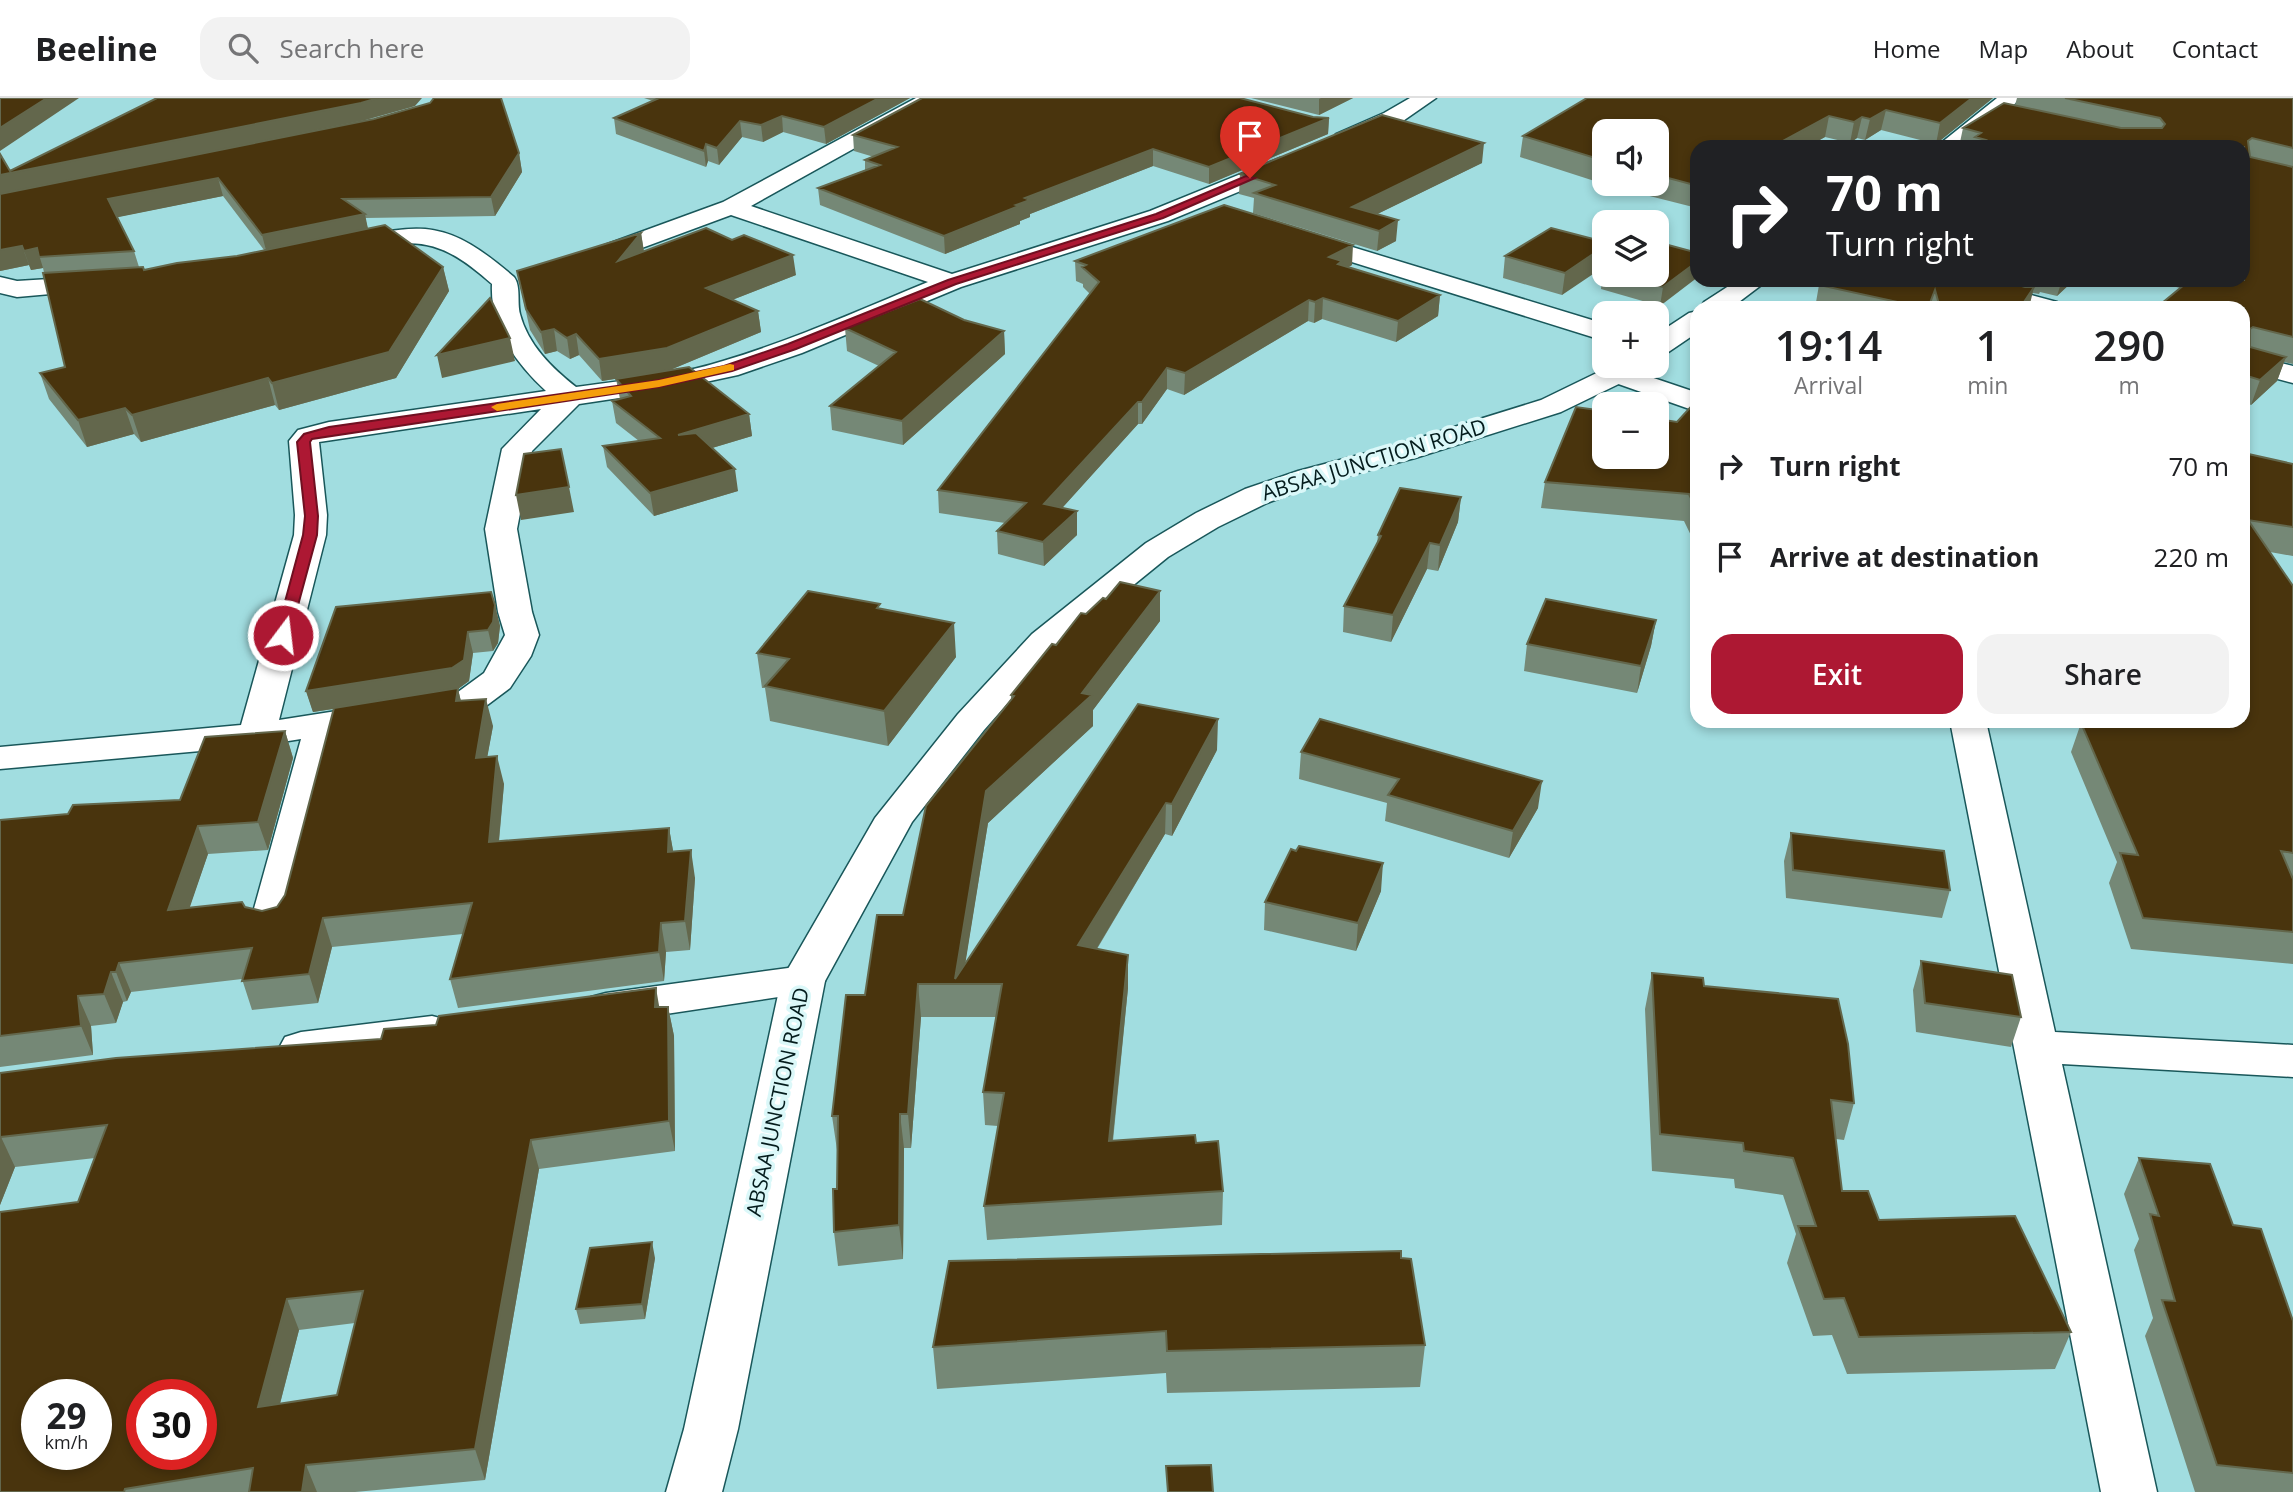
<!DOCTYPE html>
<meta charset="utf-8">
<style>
:root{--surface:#fff;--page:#f2f2f2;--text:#202124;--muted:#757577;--line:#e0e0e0;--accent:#ad1833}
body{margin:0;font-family:"Open Sans",sans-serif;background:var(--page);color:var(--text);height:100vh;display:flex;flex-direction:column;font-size:26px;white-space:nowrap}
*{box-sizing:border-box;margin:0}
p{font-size:23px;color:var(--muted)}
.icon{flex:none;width:38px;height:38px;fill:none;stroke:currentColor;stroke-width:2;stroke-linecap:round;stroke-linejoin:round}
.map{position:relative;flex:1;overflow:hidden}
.drawer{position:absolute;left:1690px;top:203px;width:560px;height:427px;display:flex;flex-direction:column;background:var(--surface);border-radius:21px;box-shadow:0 4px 10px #0003}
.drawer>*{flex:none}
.guide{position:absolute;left:1690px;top:42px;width:560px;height:147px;border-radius:21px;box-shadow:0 4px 10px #0003;background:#202124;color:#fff;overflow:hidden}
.buttons{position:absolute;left:1592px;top:21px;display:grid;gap:14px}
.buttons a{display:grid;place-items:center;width:77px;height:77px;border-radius:14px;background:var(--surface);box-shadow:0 4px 10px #0003;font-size:35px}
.speed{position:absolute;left:21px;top:1281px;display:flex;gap:14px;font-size:35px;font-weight:700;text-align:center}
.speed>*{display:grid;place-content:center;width:91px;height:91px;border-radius:50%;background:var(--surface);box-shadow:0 4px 10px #0003;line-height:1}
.speed small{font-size:18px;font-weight:400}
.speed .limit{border:10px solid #d22;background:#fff;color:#111}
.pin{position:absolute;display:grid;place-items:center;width:60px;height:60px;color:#fff;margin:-72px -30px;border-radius:50% 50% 50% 0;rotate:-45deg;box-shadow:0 0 7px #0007}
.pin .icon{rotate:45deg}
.me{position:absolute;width:77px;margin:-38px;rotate:15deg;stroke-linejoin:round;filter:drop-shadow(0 0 5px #0008)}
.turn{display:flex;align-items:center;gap:24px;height:147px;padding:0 21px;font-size:32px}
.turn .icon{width:91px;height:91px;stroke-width:2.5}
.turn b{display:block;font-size:49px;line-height:60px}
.eta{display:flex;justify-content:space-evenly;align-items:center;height:119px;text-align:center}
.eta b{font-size:42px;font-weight:600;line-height:49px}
.action{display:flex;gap:14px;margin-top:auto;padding:14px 21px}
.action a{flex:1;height:80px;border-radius:21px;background:var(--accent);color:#fff;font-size:28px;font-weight:600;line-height:80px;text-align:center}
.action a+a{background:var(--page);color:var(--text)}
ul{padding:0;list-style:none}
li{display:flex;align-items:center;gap:21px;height:91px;padding:0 21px}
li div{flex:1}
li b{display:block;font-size:26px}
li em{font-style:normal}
header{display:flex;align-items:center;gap:42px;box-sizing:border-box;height:98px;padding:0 35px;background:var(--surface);border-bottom:2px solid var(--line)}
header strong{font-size:33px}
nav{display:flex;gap:38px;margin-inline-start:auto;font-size:24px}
.search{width:490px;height:63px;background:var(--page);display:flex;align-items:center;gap:18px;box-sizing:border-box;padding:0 24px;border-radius:21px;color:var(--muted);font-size:26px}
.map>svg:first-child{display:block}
</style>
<header>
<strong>Beeline</strong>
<div class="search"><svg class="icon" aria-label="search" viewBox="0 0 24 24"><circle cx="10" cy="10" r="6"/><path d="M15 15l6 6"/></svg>Search here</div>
<nav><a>Home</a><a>Map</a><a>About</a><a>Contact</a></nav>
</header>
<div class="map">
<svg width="2293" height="1394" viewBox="0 0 2293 1394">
<rect width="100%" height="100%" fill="#a1dde0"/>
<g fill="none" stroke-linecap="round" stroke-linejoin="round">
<defs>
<path id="minor" d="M916 0H945L942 5 916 16 751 108 952 176 1150 113 1280 60H1296L1299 65 1296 70 1168 123 961 189 802 255 738 277 659 294 579 306 532 353 517 431 532 514 539 537 531 558 510 590 482 611 340 635 292 825 286 835 271 839 256 835 250 825 301 641 257 648 0 671V649L241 627 294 437 295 417 289 343 298 332 329 324 546 293C515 264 490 230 492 186 458 156 431 138 385 148 370 151 356 158 342 154L339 149 342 144C423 123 448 122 514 179 521 188 517 204 520 216 528 247 552 270 576 289 625 282 676 278 723 263 793 242 860 212 928 184L731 117 604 164 595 167 586 164 582 159 586 154 723 104ZM541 311 502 351 485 431 498 514 505 537 484 575 458 594 279 622 326 437 327 417 319 344Z
M1410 0H1436L1400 25 1352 46H1336L1333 41 1336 36 1384 15Z
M1303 134 1605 226V243L1294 146 1291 141 1294 136Z
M98 178 107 181 111 186 107 191 17 199 0 195V179L17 183Z
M1934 182H1976L2057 204 2061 210H2019L1938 187Z
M2244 256 2293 268V285L2244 272Z
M1618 268 1698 295V314L1607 282 1603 276 1607 270Z
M1950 623H1986L2055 934 2293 947V979L2062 966 2157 1394H2101Z
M803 868 818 873 825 883 818 893 606 925 591 921 584 910 591 899 606 895Z
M432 918 448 922 454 933 448 944 432 948 301 966 285 961 279 950 285 939 301 934Z"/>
<path id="tertiary" d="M1997 0H2020L2002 20 1961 49H1936Z
M1738 182H1768L1731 210H1700L1704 204Z
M1698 213V234L1667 255 1657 257V236L1689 215Z
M1611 268H1643L1627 282 1561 314 1415 360 1320 385 1267 405 1218 429 1168 459 1056 550 984 632 912 724 825 883 738 1331 722 1394H666L684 1331 781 883 875 720 958 616 1032 536 1146 445 1196 415 1245 391 1298 373 1393 348 1541 302Z"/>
</defs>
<!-- minor casing -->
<use href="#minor" stroke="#19575a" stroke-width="3"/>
<!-- tertiary casing -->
<use href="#tertiary" stroke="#19575a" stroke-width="3"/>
<!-- minor -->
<use href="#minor" fill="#fff" fill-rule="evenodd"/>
<!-- tertiary -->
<use href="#tertiary" fill="#fff" fill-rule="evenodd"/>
</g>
<!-- wall -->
<path fill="#758876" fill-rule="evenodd" d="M644 0H910L826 46 783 34 763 44 742 39 719 67 708 63 706 69 616 36 614 20 653 3Z
M1251 0H1353L1319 17Z
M1993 0 1936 46 1881 32 1865 42 1857 40 1850 45 1825 39 1807 49H1698V110H1697L1610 88 1520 59 1523 38ZM1605 33H1657V86H1605Z
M2017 0H2293V266L2284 264 2277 283 2251 307 2244 304V210L2180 190 2150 182H2244V49H1959L1963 30 2015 7Z
M415 8 365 22 519 55 522 74 495 118 365 120 368 131 443 169 449 193 396 280 279 312 275 307 141 344 134 336 87 349 49 301 40 275 65 269 43 170 31 172 29 167 0 173V56L10 73ZM223 98 264 152 237 158 144 172 139 169 134 153 117 119Z
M1313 19 1329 20 1328 36 1209 86 1153 68 1030 116V119L1020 123V126L945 156 820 107 818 90 865 72V62L874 59 854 53 853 37Z
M1482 65 1377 116 1396 143 1377 153 1253 115 1254 100 1239 96 1240 76Z
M641 135 644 153 796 177 732 202 758 213 761 234 670 272 602 283 579 257 570 261 557 253 545 256 530 232 517 173Z
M1605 144 1562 197 1503 180 1505 158Z
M1698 155 1660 208 1601 191 1603 172 1605 171V177H1657Z
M1075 163 1352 167 1348 169 1440 197 1438 218 1396 244 1322 221 1314 225 1308 223 1184 297 1167 291 1142 326H1138L1062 410 1077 413V437L1044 468 998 456 997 433 1005 425 939 415 938 392 1090 196 1083 189V186L1076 183Z
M1824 182H2074L2057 198 2040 194 2039 196 2033 195 2020 210H1815L1819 187Z
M964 222 1004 233 1005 256 903 347 832 332 830 308 879 268 847 253 845 230Z
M616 281 749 316 752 338 712 350 738 393 654 418 607 369 603 348 639 343 616 325 612 303 620 301Z
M1698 301V452L1684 423 1541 410 1545 384 1677 324Z
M2244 355 2293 366V458L2270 454 2293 488V866L2131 851 2109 785 2117 764 2071 654 2081 625H2086L2085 623H2244Z
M1461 399 1458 424 1438 473 1427 471 1391 544 1343 534 1344 508 1377 446 1378 437Z
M495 507 500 528 498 545 493 553 473 555 469 583 458 591 461 603 493 628 487 659 504 686 499 744 669 730 673 753 695 780 690 852 666 854 664 883 458 910 450 881 463 836 332 849 318 905 252 912 242 881 131 894 127 903 123 904 116 925 91 928 93 957 0 969V722L68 716 180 702 285 633 293 660 268 752 208 756 189 810 245 809 262 813 277 809 285 797 334 611 313 614 306 593Z
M880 511 956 559 888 648 770 623 765 590H762L757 555Z
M1086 516 1160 523 1093 612V628L988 725 965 865 1217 652 1172 738 1165 736 1097 851 1128 857V890L1113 1043 1196 1045 1223 1093 1222 1127 987 1142 984 1108 998 1028 985 1027 983 994 996 919H921L911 1050H904L903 1161 838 1168 834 1134 837 1091V1052L832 1018 865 897 903 817 1011 602V597L1056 547Z
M1656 522 1651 548 1637 595 1524 573 1527 546Z
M1301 654 1538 710 1509 760 1385 723 1387 705 1299 681Z
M1791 735 1950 792 1942 820 1786 800 1784 763Z
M1296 753 1381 793 1356 853 1264 832 1265 804Z
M1921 863 2021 919 2011 949 1916 934 1913 892Z
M1652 875 1704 888 1854 1005 1844 1042 1836 1041 1842 1093 1879 1122 2071 1234 2055 1271 1847 1276 1832 1237 1813 1238 1787 1165 1796 1136 1783 1097 1735 1090 1734 1081 1652 1073 1645 911Z
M659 909H668L674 938 675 1053 539 1071 485 1382 355 1394H0L78 1104 95 1060 15 1069 0 1107V975L381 941ZM355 1225 337 1297 280 1306 299 1232Z
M2139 1060 2233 1127 2289 1212 2293 1223V1394H2195L2145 1238 2153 1220 2134 1152 2139 1141 2124 1096Z
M655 1160 645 1221 580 1226 576 1211Z
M1401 1160 1425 1247 1420 1289 1167 1295 1166 1275 937 1291 933 1249Z"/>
<!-- shaded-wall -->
<path fill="#63674c" d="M47 0H79L0 53V30Z
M378 0H422L415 8 365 22 0 97V77Z
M879 0H910L826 46 824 29Z
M1321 0H1353L1319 17V1Z
M1972 0H1993L1936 46 1940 25Z
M1886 12 1881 32 1865 42 1870 21Z
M782 18 783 34 763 44 761 27Z
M1829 18 1825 39 1807 49H1772Z
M1862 19 1857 40 1850 45 1854 24Z
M1329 20 1328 36 1209 86V69Z
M740 23 742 39 719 67 717 50Z
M1484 45 1482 65 1357 126 1352 109Z
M706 46 708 63 706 69 704 53Z
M1153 51V68L1030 116V119L1020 123V126L945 156 944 138 1025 100Z
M519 55 522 74 495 118 491 99Z
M218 80 223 98 114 120 108 101Z
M365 116 369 136 267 156 262 137Z
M1398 122 1396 143 1377 153 1379 133Z
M641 135 644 155 618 163Z
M1353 147 1352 167 1341 173 1329 159Z
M22 148 29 167 0 173V152Z
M1605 148V168L1562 197 1565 175Z
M37 150 43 170 31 172 24 153Z
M793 157 796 177 709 211 706 190Z
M1698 163V179L1660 208 1663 189Z
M443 169 449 193 396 280 279 312 272 285Z
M2062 182H2074L2057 198Z
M2034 189 2029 210H2020Z
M1440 197 1438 218 1396 244 1398 223Z
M1323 200 1322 221 1314 225 1315 204Z
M1309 202 1308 223 1184 297 1185 275Z
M758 213 761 234 670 272 602 283 599 261Z
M554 231 557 253 545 256 541 234Z
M1004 233 1005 256 903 347 902 323Z
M576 236 579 257 570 261 567 240Z
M510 240 515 263 442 280 437 257Z
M2286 259 2277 283 2251 307 2260 282Z
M1167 270V291L1142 326V304Z
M268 280 275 307 141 344 132 317Z
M1138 304V326L1045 429 1044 406Z
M125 310 134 336 87 349 78 322Z
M749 316 752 338 682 359 678 337Z
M735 371 738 393 654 418 650 395Z
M569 389 574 414 521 422 516 397Z
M1461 399 1458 424 1438 473 1440 447Z
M1077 413V437L1044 468 1043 444Z
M1430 445 1427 471 1391 544 1393 517Z
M1160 493V523L1093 612V628L988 725 962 886 955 881 986 693 1082 595Z
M495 507 500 528 498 545 493 553 488 532Z
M1656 522 1651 548 1637 595 1641 568Z
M954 525 956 559 888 648 884 613Z
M468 534 473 555 469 583 458 591 464 617 456 603 457 591 313 614 306 593Z
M486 601 493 628 482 688 476 660Z
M1218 621 1217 652 1172 738V706Z
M285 633 293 660 268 752 258 724Z
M497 658 504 686 496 773 489 744Z
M1542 683 1538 710 1509 760 1513 733Z
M1166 705 1165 736 1079 880 1078 847Z
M198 728 208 756 179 841 168 812Z
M669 730 674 758 668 754Z
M691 752 695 780 690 852 685 823Z
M1383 765 1381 793 1356 853 1358 825Z
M323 820 332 849 318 905 309 876Z
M661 825 666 854 664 883 659 854Z
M1128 857V890L1109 1077V1043Z
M119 865 131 894 127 903 116 874Z
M111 874 123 904 116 925 104 896Z
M918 886 921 919 911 1050 908 1016Z
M656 890 661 919 655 909Z
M78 898 91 928 93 957 81 928Z
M668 909 674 938 675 1053 669 1023Z
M900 1016 904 1050 903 1161 899 1127Z
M1 1039 15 1069 0 1107V1041Z
M531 1042 539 1071 485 1382 475 1351Z
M652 1144 655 1160 645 1221 642 1206Z
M287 1201 299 1232 271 1340 258 1309Z
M306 1367 317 1394H302Z"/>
<!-- building -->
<path fill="#49340d" stroke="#63674c" stroke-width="2" fill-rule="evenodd" d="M0 0H47L0 30Z
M157 0H378L361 5 0 77V56L10 73Z
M434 0H501L519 55 491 99 343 101 365 116 262 137 218 80 108 101 134 153 39 159 37 150 24 153 22 148 0 152V96L374 21 430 5Z
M659 0H879L824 29 782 18 761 27 740 23 717 50 706 46 704 53 614 20Z
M922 0H1240L1313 19 1329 20 1209 69 1153 51 1025 100 1030 102 1016 107 1019 108 944 138 818 90 880 67 865 62 897 49 853 37Z
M1587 0H1972L1940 25 1886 12 1870 21 1862 19 1854 24 1829 18 1772 49H1698V88L1657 77V33H1605V63L1523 38Z
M2065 0H2293V50L2252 40 2248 43 2250 59 2293 69V239L2253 229 2250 231V249L2286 259 2260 282 2244 277V210H2156L2190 182H2244V49H1979L1986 42 1975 39 1981 35 1963 30 2004 5 2121 30H2162L2165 26 2160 20Z
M1382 17 1484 45 1352 109 1398 122 1379 133 1254 95 1275 87 1240 76Z
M1224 107 1353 147 1329 159 1342 163 1338 166 1440 197 1398 223 1323 200 1315 204 1309 202 1185 275 1167 270 1142 304H1138L1044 406 1077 413 1043 444 997 433 1026 405 938 392 1099 184 1082 169 1086 167 1075 163Z
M385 127 443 169 389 254 272 285 268 280 132 317 125 310 78 322 40 275 65 269 43 175 143 169 144 172 177 165 237 158Z
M706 130 732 142 744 137 793 157 706 190 758 213 667 250 599 261 576 236 567 240 554 231 541 234 526 211 517 173 641 135 618 163Z
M1551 130 1605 144V148L1565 175 1505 158Z
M1657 144 1698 155V163L1663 189 1619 177H1657Z
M1824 182H2001L2025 189H2034L2020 210H1940L1935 192 1928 210H1925L1819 187Z
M490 200 510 240 437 257Z
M920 201 964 222 1004 233 902 323 830 308 896 254 845 230Z
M689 269 749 316 678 337 696 335 735 371 650 395 603 348 660 340 612 303 631 298 616 281Z
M1698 301V415L1689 396 1545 384 1576 309 1605 313V359H1657V321L1677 324Z
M561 351 569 389 516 397 524 356Z
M2244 355 2293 366V429L2248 422 2293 488V755L2281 753 2293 781V834L2143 820 2120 755 2138 757 2081 625 2104 627 2103 623H2244Z
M1400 390 1461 399 1440 447 1430 445 1393 517 1344 508 1381 438 1378 437Z
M1120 484 1160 493 1082 595 1092 597 986 693 955 881 1138 606 1218 621 1172 706 1166 705 1078 847 1128 857 1109 1043 1195 1037 1196 1045 1218 1043 1223 1093 984 1108 1004 995 983 994 1002 886H918L908 1016H900L899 1127 834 1134 833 1091H837L838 1018H832L846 897H865L877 817H903L926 708 1014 598 1011 597 1052 546 1056 547 1081 515 1086 516 1103 500 1106 501Z
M808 493 880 506 877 510 954 525 884 613 765 588 789 561 757 555Z
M491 494 495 507 493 524 488 532 468 534 464 562 452 570 306 593 336 509Z
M1546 501 1656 522 1641 568 1527 546Z
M458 590 456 603 486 601 476 660 497 658 489 744 669 730 668 754 691 752 685 823 661 825 659 854 450 881 472 805 323 820 309 876 242 883 252 850 119 865 116 874H111L104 896 78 898 81 928 0 938V722L68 716 73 707 180 702 205 639 285 633 258 724 198 728 168 812 242 804 245 809 262 813 277 809 285 797 334 610Z
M1320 621 1542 683 1513 733 1388 697 1399 681 1301 654Z
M1791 735 1944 753 1950 792 1793 772Z
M1299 748 1383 765 1358 825 1265 804 1291 751 1296 753Z
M1921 863 2012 877 2021 919 1925 905Z
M1652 875 1703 880 1704 888 1838 901 1848 946 1854 1005 1831 1002 1842 1093H1868L1879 1122 2015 1118 2071 1234 1859 1239 1844 1200 1824 1201 1798 1128H1816L1793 1060 1744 1053 1743 1045 1660 1036Z
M656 890 655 909H668L669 1023 531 1042 475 1351 306 1367 302 1394H249L253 1370 125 1391 124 1394H0V1114L78 1104 107 1027 1 1039 0 1041V975L116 960 381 941 384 931 436 927 439 918ZM363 1193 337 1297 258 1309 287 1201ZM37 1297H96V1356H37ZM142 1297H201V1356H142Z
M2139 1060 2210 1066 2233 1127 2261 1131 2293 1223V1375L2217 1367 2162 1202 2175 1203 2150 1116 2159 1118Z
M652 1144 642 1206 576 1211 590 1150Z
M1401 1153V1160L1411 1161 1425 1247 1167 1253 1166 1233 933 1249 949 1163Z
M1211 1367 1213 1394H1168L1166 1368Z"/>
<!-- route -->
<path fill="#ad1833" stroke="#701021" stroke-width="2" d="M1246 78 1255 80 1163 120 956 186 796 251 732 273 659 289 312 341 310 344 318 418 317 437 290 537 283 542 276 537 303 437 305 418 297 344 304 336 329 329 659 282 724 268 788 246 948 182 1156 116Z"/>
<!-- slow -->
<path fill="#f59e0b" d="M730 266 734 267V272L659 289 497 313 491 309 497 306 659 282Z"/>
<g text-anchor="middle" stroke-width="7" stroke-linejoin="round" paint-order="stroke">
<!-- street labels -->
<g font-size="21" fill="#041c1d" stroke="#dbf8f9">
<text transform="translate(1374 362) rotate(-17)" y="7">ABSAA JUNCTION ROAD</text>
<text transform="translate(778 1004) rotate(-78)" y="7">ABSAA JUNCTION ROAD</text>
</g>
</g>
</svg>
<div class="buttons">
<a><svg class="icon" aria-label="sound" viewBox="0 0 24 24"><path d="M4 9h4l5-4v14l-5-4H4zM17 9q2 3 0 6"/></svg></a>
<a><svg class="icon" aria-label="layers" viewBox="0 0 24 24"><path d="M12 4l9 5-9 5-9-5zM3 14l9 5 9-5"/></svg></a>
<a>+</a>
<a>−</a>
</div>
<div class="speed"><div>29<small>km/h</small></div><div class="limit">30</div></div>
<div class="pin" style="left:1250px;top:80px;background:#d93025"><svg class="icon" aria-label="arrive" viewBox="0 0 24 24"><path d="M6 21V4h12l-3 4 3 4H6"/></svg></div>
<svg class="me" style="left:283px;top:537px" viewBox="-20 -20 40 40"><circle r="17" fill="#ad1833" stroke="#fff" stroke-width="3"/><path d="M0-11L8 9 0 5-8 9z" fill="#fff"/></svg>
<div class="guide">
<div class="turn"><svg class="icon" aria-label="right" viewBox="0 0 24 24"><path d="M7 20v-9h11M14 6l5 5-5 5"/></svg><div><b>70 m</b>Turn right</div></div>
</div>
<section class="drawer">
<div class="eta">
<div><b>19:14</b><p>Arrival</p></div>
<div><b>1</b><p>min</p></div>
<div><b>290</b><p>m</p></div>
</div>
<ul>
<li><svg class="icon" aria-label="right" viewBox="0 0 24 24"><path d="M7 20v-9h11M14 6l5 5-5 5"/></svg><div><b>Turn right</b></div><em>70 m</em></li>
<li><svg class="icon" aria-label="arrive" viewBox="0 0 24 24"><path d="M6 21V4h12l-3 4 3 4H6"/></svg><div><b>Arrive at destination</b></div><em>220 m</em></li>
</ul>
<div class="action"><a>Exit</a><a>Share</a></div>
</section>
</div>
